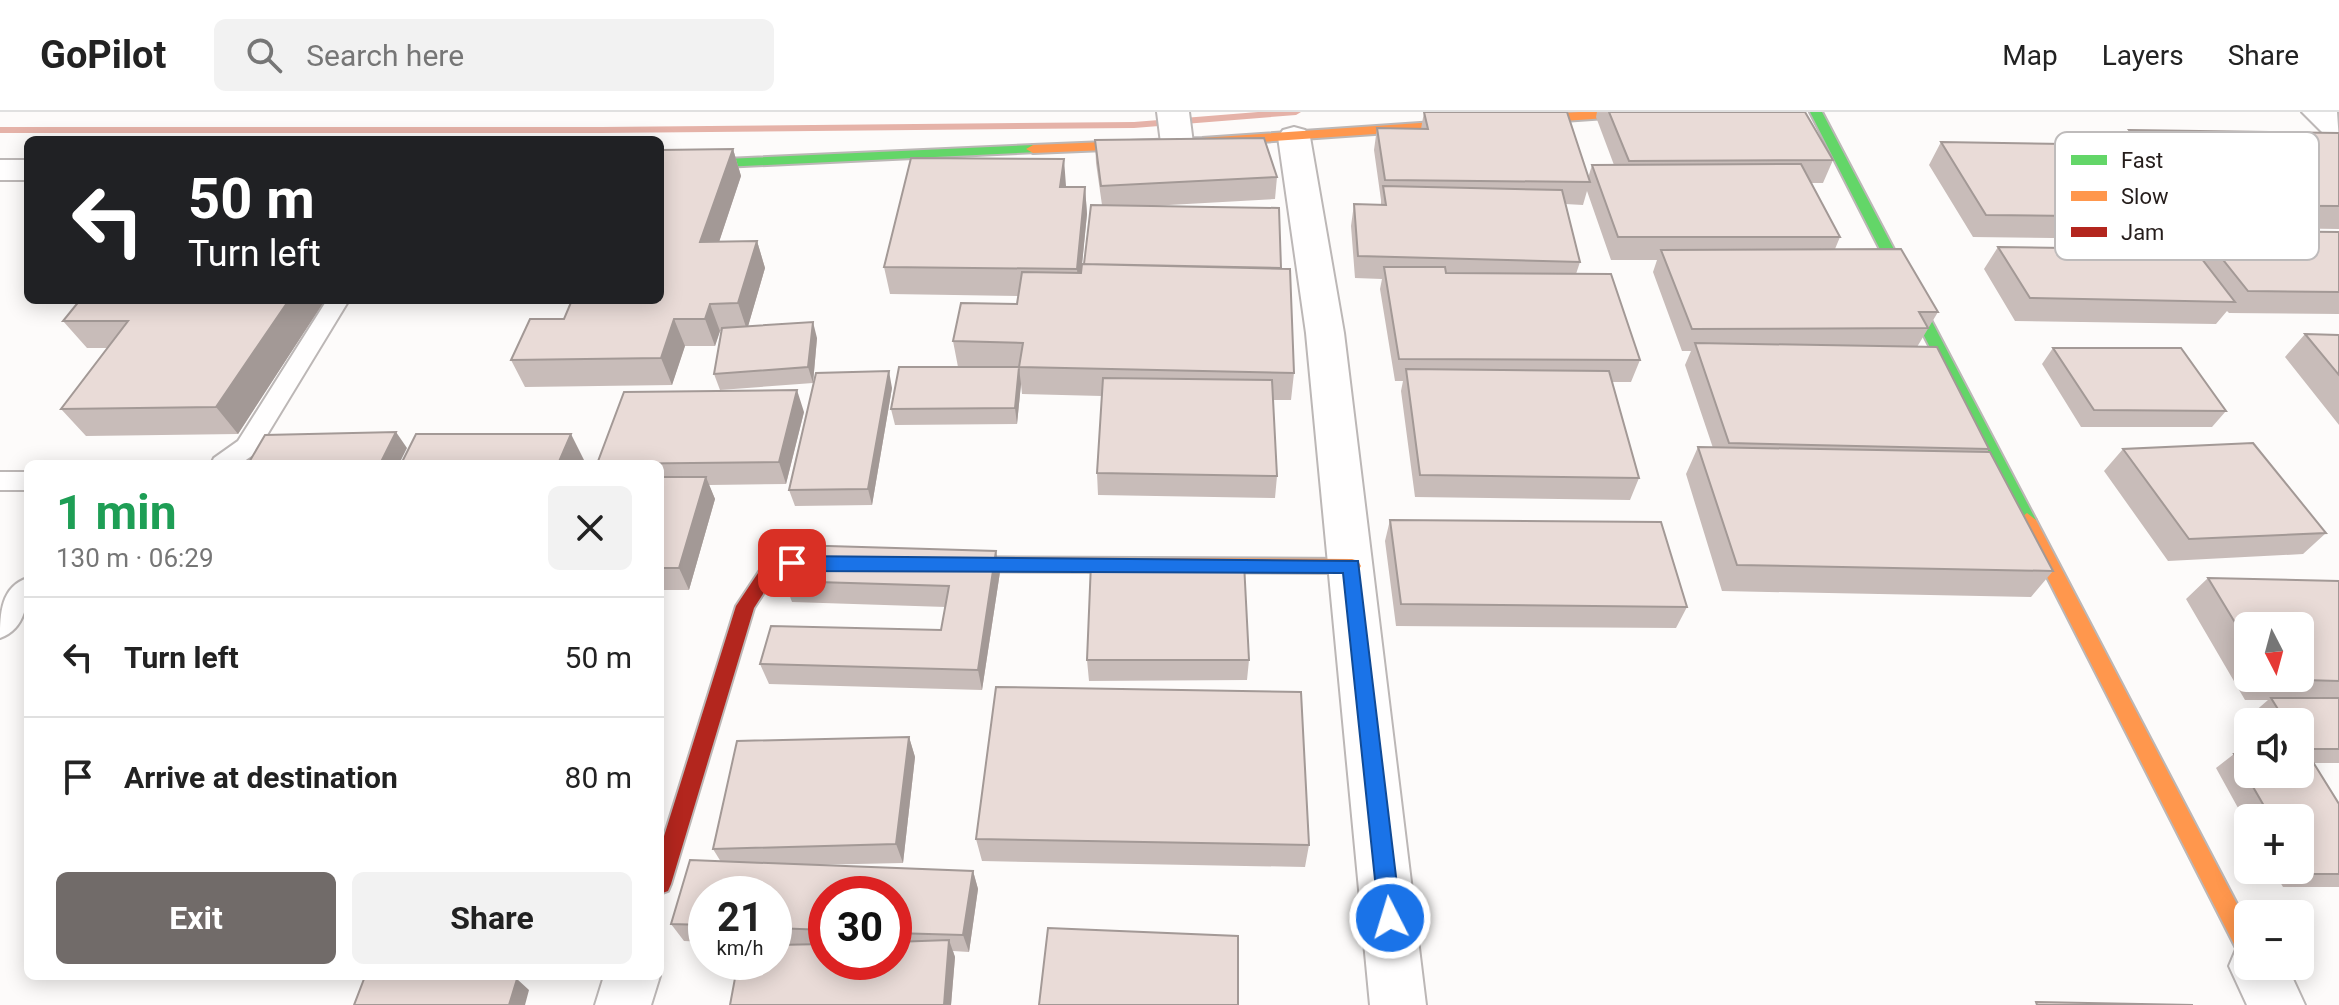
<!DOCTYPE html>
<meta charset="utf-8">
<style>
:root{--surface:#fff;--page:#f2f2f2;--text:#222;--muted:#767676;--line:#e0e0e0;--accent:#716b69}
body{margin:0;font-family:Roboto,sans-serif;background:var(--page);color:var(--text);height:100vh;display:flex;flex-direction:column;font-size:30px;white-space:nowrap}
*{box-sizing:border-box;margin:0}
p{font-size:26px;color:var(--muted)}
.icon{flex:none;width:44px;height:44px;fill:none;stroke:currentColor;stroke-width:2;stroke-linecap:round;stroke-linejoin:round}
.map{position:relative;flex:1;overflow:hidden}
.details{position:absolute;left:24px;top:348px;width:640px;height:520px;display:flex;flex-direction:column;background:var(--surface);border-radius:12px;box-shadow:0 4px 20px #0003}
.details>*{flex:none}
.top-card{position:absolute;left:24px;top:24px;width:640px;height:168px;border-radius:12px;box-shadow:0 4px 20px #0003;background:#202124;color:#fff;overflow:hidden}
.needle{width:52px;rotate:174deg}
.controls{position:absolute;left:2234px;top:500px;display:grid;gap:16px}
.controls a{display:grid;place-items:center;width:80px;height:80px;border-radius:12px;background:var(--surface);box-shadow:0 4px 20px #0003;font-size:40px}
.speed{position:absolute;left:688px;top:764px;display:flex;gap:16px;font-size:40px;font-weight:700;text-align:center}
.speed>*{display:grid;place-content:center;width:104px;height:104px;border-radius:50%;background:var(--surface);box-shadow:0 4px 20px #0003;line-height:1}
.speed small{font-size:20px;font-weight:400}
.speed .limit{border:12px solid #d22;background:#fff;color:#111}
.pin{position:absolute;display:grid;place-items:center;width:68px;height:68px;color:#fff;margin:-34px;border-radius:16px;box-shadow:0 4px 12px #0006}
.me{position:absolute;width:88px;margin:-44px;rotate:355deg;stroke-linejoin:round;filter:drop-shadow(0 0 6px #0008)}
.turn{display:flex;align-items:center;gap:28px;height:168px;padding:0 32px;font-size:36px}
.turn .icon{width:104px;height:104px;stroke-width:2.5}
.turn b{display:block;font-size:56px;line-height:68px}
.round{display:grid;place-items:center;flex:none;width:84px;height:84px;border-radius:12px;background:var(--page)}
.summary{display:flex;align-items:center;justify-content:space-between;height:136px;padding:0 32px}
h1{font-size:48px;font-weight:700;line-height:60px;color:#1e9e55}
.cta{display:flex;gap:16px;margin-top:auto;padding:16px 32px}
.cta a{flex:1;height:92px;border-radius:12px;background:var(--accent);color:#fff;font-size:32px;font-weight:700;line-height:92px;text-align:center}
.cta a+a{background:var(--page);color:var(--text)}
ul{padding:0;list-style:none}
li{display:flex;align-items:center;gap:24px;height:120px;padding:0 32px;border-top:2px solid var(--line)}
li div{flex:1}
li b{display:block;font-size:30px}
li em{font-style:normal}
header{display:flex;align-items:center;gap:48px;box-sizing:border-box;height:112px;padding:0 40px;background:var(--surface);border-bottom:2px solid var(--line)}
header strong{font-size:38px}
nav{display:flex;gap:44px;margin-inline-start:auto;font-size:28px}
.search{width:560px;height:72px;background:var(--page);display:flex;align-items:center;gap:20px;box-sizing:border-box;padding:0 28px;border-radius:12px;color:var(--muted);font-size:30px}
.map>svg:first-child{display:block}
</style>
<header>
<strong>GoPilot</strong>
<div class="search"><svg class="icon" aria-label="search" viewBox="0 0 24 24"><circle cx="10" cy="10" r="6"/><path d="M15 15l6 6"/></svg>Search here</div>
<nav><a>Map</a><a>Layers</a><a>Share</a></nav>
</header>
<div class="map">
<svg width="2339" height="893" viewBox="0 0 2339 893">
<rect width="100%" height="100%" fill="#fdfbfa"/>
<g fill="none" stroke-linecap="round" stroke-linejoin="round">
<!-- stream -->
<path fill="#e5b2a8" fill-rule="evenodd" d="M1258 0H1301L1296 3 1134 16 601 21H0V15H601L1134 10Z"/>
<defs>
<path id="lane" d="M327 188H349L256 341 240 352H211L214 346 238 329Z
M0 360H28V378H0Z
M28 466C28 489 26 517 0 526 0 502 1 474 28 466Z"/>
<path id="street" d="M1157 0H1189L1193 31 1188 38 1177 41 1166 38 1161 31Z
M2302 0H2337L2339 29 2328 26Z
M1294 15 1305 18 1310 25 1344 221 1426 893H1370L1306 221 1278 25 1283 18Z
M0 48H28V68H0Z
M2248 831V854H2287L2305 893H2247L2229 854 2237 835Z
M604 864H660L651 893H595Z"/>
<path id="fast" d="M1810 0H1822L2036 408 2033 413H2021L2018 408Z
M1033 33 1040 37 1038 40 660 58V50Z"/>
<path id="slow" d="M1579 0H1641L1635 4 1202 34 1033 41 1026 37 1033 33 1202 26Z
M2027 401 2036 408 2248 813V847L2240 844 2018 408Z
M938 445 1352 447 1358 449 1361 454 1358 459 1352 461 938 459 932 457 929 452 932 447Z"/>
<path id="jam" d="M792 444 849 445 855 447 858 452 855 457 849 459 794 458 772 468 754 496 671 772 668 779 660 782V737L736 494 760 458Z"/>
</defs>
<!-- lane casing -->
<use href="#lane" stroke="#bcb7b6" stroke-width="4"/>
<!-- street casing -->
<use href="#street" stroke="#bcb7b6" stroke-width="4"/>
<!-- fast casing -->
<use href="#fast" stroke="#bcb7b6" stroke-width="4"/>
<!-- slow casing -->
<use href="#slow" stroke="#bcb7b6" stroke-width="4"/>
<!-- jam casing -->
<use href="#jam" stroke="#bcb7b6" stroke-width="4"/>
<!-- lane -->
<use href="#lane" fill="#fffefe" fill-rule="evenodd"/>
<!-- street -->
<use href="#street" fill="#fffefe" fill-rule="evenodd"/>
<!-- fast -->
<use href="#fast" fill="#63d668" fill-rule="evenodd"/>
<!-- slow -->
<use href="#slow" fill="#ff974d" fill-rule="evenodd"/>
<!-- jam -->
<use href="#jam" fill="#b3261e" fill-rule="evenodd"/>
</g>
<!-- wall -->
<path fill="#c8bcb9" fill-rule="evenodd" d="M1424 0 1588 66 1592 53H1614L1596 5 1597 0H1805L1833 48 1823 71H1811L1840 125 1835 137 1938 200 1917 235 1989 337 1987 340 2053 459 2031 485 1722 479 1686 362 1698 335 1713 336 1685 253 1691 239H1682L1653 160 1657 148H1611L1587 79 1583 93 1565 92 1580 150 1576 162 1640 248 1631 270H1612L1639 366 1630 388 1415 385 1401 279 1403 269H1395L1380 177 1382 167 1355 166 1351 114 1354 92 1381 93V88L1374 38 1377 16 1421 17Z
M2129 18 2339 21V117L2172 115 2137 71 2133 77 2155 105 2139 127 1973 125 1929 53 1941 30 2119 33Z
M1095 28 1277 65 1275 87 1151 94 1281 156 1294 261 1291 288H1273L1277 364 1275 386 1098 383 1097 361 1102 284 1022 282 1021 272 1017 312 895 313 891 297 958 255 953 229 1017 192 1019 184 890 182 884 155 1066 75H1085L1087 102 1081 161 1102 93 1096 51Z
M733 37 741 64 719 130 757 129 765 156 748 214 817 226 813 271 720 278 714 262 721 219H720L715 234H685L672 273 525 275 511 248 564 207Z
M2200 119 2339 120V202L2229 201 2227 199 2216 212 2015 209 1984 157 1998 135 2185 138Z
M80 188H325L238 322 86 324 61 297 108 236H87L63 209Z
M2305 222 2339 223V313L2285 245Z
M2053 236 2226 299 2212 315H2081L2042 252Z
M892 276 872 393 795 394 789 378Z
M804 300 786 372 709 373 715 387 689 478H660V352H597Z
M2123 337 2326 421 2303 442 2168 449 2104 359Z
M1390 408 1687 495 1676 516 1396 514 1385 429Z
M1000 460 982 578 769 572 760 552 941 518 946 495 792 490 784 469Z
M2208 466 2339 469V651H2313L2339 692V775H2283L2273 758H2300V706H2248V714L2216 656 2234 642 2300 662V610H2259L2253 601 2268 588H2245L2186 487ZM2248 514 2300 566H2248Z
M1087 548H1249L1247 568 1089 569Z
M909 625 915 645 903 751 810 753 973 759 978 777 969 840 953 839 955 845 951 893H730L738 850H774V833H781L774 832V782H706V830L684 829 671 812 690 748 721 750 713 737 737 629ZM826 782H894V850H826Z
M976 727 1309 733 1305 755 982 749Z"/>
<!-- shaded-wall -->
<path fill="#a39996" d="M733 37 741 64 710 157 700 130Z
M1064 47 1066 74 1062 102 1060 75Z
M1085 75 1087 102 1079 184 1077 157Z
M757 129 765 156 747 218 738 191Z
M289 188H325L238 322 216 295Z
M710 192 720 219 715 234 705 207Z
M674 207 685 234 672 273 661 246Z
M813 210 817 226 813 271 808 255Z
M1019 256 1021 272 1017 312 1015 296Z
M889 259 892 276 872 393 868 377Z
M797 278 804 300 786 372 779 350Z
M396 320 407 336 399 352H380Z
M571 322 584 348 583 352H558Z
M706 365 715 387 689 478 679 456Z
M996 439 1000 460 982 578 978 558Z
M909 625 915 645 903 751 896 732Z
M973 759 978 777 969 840 963 823Z
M949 828 955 845 951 893H944Z
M517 867 529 878 525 893H509Z"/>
<!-- building -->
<path fill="#e9dbd7" stroke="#a39996" stroke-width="2" d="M1424 0H1567L1590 70 1385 68 1377 16 1428 17Z
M1609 0H1805L1833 48 1629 49Z
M2129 18 2339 21V94L2188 93Z
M1264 26 1277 65 1101 74 1095 28Z
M1941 30 2131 33 2148 55H2117L2155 105 1986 103Z
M733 37 700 130 757 129 738 191 710 192 705 207H674L661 246 511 248 530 207H564L572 188H660V38Z
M911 46 1064 47 1060 75H1085L1077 157 884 155Z
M1801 52 1840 125H1618L1592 53Z
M1383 74 1562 78 1580 150 1358 144 1354 92 1386 93Z
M1091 93 1279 96 1281 156 1084 152Z
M2200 119 2339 120V180L2248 179Z
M1998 135 2195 138 2235 190 2030 186Z
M1901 137 1938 200H1919L1928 216 1692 217 1661 138Z
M1082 152 1290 157 1294 261 1019 255 1023 231 953 229 961 191 1017 192 1022 160 1081 161Z
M1384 155H1445L1446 161 1611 162 1640 248 1399 247Z
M80 188H289L216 295 61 297 128 209H63Z
M813 210 808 255 714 262 722 216Z
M2305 222 2339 223V263Z
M1695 231 1937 235 1989 337 1729 331Z
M2053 236H2181L2226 299 2094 298Z
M899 255H1019L1015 296 891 297Z
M1406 257 1609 259 1639 366 1420 363Z
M889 259 868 377 789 378 816 261Z
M1103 266 1272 268 1277 364 1097 361Z
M797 278 779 350 597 352 624 280Z
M396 320 380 352H248L265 323Z
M416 322H571L558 352H401Z
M2253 331 2326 421 2189 427 2123 337Z
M1698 335 1990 340 2053 459 1737 453Z
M660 365H706L679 456H660Z
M1390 408 1661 410 1687 495 1401 492Z
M794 433 996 439 978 558 760 552 771 514 941 518 949 474 784 469Z
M1091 451H1244L1249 548H1087Z
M2208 466 2339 469V569L2269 567 2268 566H2300V514H2248V532Z
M996 575 1301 580 1309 733 976 727Z
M2271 586H2339V637H2304L2300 631V610H2286Z
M909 625 896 732 713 737 737 629Z
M2234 642H2248V662H2300V642H2308L2339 692V762H2303L2300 757V706H2271Z
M690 748 973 759 963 823 894 821V782H826V818L774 816V782H706V813L671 812Z
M1048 816 1238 824V893H1039Z
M949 828 944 893H730L738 850H774V833L826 832V850H894V830Z
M364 867H517L509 893H354Z
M2036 890 2193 893H2037Z"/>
<!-- route -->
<path fill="#1a73e8" stroke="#114b97" stroke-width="2" d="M792 444 1358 449 1401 806 1398 813 1390 816 1382 813 1379 806 1343 461 792 459 783 451Z"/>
<!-- legend -->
<rect x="2055" y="20" width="264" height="128" rx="12" fill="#fff" stroke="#bebbbb" stroke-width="2"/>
<rect x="2071" y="43" width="36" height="10" fill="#63d668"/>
<rect x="2071" y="79" width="36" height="10" fill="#ff974d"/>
<rect x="2071" y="115" width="36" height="10" fill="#b3261e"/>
<g font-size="22" fill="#251d1b">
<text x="2121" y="56">Fast</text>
<text x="2121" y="92">Slow</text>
<text x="2121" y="128">Jam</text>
</g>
</svg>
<div class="controls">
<a><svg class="needle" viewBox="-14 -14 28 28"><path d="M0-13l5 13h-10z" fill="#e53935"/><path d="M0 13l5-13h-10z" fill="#767676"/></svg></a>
<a><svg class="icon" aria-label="sound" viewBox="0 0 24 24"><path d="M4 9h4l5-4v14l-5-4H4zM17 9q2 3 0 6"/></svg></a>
<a>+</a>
<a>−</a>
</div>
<div class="speed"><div>21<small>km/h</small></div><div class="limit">30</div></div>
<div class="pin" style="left:792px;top:451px;background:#d93025"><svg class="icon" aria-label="arrive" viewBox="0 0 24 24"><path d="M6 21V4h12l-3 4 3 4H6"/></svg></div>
<svg class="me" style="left:1390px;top:806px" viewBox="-20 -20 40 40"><circle r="17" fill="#1a73e8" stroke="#fff" stroke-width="3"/><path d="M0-11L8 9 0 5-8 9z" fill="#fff"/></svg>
<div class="top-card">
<div class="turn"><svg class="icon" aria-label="left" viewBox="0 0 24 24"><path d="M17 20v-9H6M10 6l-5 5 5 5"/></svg><div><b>50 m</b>Turn left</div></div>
</div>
<section class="details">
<div class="summary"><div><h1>1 min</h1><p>130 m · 06:29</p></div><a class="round"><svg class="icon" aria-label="close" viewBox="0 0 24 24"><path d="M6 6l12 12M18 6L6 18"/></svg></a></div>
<ul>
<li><svg class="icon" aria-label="left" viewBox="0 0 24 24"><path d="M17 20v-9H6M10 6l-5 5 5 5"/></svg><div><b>Turn left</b></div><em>50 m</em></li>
<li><svg class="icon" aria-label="arrive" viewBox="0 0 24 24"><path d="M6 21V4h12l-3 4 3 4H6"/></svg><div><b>Arrive at destination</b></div><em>80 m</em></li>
</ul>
<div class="cta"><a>Exit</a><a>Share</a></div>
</section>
</div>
